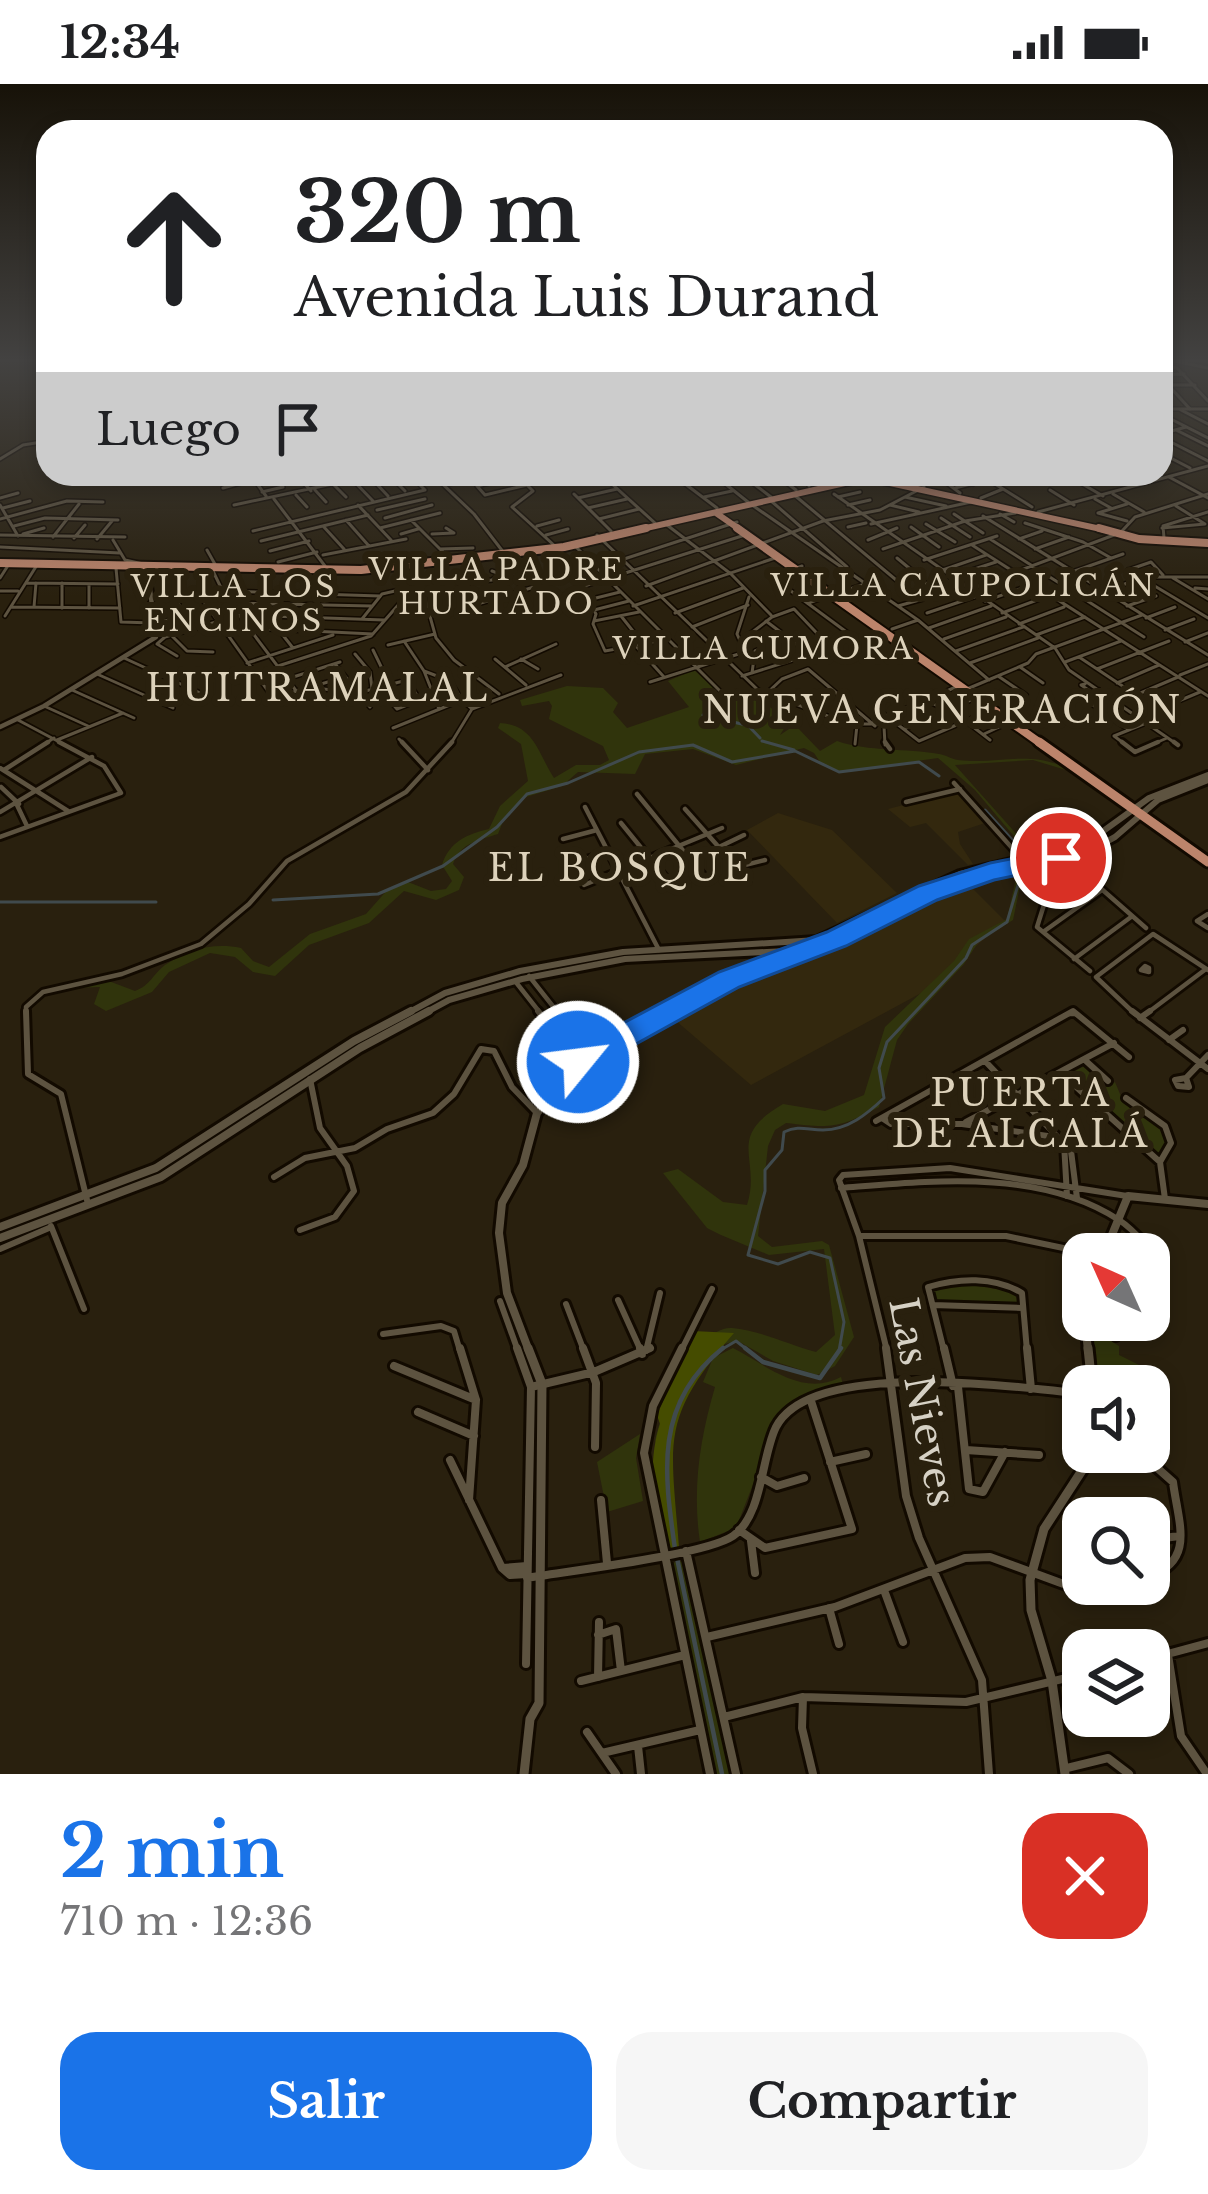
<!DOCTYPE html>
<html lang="es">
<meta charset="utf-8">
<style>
:root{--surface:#fff;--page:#f6f6f6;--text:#202124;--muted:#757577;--accent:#1a73e8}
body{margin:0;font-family:"Libre Baskerville",serif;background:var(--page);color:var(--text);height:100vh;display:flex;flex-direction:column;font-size:45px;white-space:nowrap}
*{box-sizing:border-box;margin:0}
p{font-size:39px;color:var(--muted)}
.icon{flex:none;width:66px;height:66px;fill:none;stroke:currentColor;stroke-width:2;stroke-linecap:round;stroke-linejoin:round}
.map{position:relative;height:1690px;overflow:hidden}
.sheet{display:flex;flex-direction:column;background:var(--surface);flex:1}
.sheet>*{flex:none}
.banner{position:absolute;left:36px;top:36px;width:1137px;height:366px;border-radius:36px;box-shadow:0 6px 18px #0003;background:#fff;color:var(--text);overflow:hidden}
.needle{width:78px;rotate:315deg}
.controls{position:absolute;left:1062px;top:1149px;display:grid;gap:24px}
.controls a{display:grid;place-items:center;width:108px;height:108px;border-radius:24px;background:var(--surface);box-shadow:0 6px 18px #0003;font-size:60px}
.pin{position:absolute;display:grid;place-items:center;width:102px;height:102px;color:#fff;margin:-51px;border:6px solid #fff;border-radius:50%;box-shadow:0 3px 12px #0007}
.me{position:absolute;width:132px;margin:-66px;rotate:61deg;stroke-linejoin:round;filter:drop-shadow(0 0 9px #0008)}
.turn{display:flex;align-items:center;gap:42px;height:252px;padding:0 60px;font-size:54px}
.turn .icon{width:156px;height:156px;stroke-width:2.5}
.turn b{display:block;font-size:84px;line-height:102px}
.then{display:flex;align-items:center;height:114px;padding:0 60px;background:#0003;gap:24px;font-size:45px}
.round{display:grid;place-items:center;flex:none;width:126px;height:126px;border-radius:36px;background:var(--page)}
.overview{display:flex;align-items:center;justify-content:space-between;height:204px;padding:0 60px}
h1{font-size:72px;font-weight:700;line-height:90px;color:var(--accent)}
.cta{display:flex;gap:24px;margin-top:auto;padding:24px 60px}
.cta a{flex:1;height:138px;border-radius:36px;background:var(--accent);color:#fff;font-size:48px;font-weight:700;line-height:138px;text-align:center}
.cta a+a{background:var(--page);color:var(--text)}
.status{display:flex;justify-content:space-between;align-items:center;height:84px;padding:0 60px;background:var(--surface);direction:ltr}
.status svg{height:33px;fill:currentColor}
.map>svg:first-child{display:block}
</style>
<div class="status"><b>12:34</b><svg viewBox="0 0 49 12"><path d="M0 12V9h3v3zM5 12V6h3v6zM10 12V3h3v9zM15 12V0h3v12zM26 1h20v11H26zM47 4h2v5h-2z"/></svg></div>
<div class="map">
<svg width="1208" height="1690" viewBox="0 0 1208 1690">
<rect width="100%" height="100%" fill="#29200e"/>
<!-- built -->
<path fill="#33280e" d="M958 707 988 738 958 748 960 760 973 780 968 781 926 739 910 743 888 725Z
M778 729 832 746 897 809 837 839 747 746Z
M969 801 1005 837 923 908 751 1001 675 936 728 906 820 872 893 831Z"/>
<!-- green -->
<path fill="#30340c" d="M694 586 725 614 753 609 788 638 780 651 795 641 820 667 837 657C869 668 906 664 939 670 946 671 951 675 958 676 1006 681 1031 663 1079 690L1033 676 955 681 1028 763 1013 836 979 857 964 880 908 940 897 956 879 1023C838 1045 830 1044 786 1039L775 1046 768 1062 758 1152 772 1163 822 1157 829 1161 854 1253 835 1282 817 1291 773 1277 738 1257 715 1262 655 1358C660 1329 696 1241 732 1244 759 1246 790 1261 816 1268L835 1251 824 1165 769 1171 721 1151 707 1144 663 1089 678 1085 723 1118 747 1121C762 1074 724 1054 783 1020L825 1027 864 1011 885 943 954 877 969 855 1007 835 1023 763 975 706 938 674 839 688 822 681 814 669 804 664 736 681 693 665 645 670 635 690 578 688 562 702 526 713 505 732 498 750C479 756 460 759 453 780L464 793 459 806 436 816 404 807 369 839 309 861 275 892 253 888 235 873 210 869 169 888 152 908 106 927 94 920 100 903 72 904 106 896 135 907C151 901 153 890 165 881 189 866 212 858 241 864L253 877 269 883 310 850 366 830 389 804 408 798 431 807 446 805 452 797 442 781C449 758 467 750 489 745L500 722 528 697 521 660 498 644 500 639C535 641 538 670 554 694L576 681H600L609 676 603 662 549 635 552 622 549 617 522 622 520 616 567 602 603 604 618 619 613 628 627 644 689 623 668 597Z
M1086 981 1109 1001 1115 998 1123 1017 1163 1046 1168 1056 1159 1075 1106 1023H1092L1085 1017 1090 1013 1068 991Z
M973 1201 1013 1208 1019 1218 1011 1222 940 1218 933 1211 936 1204Z
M1091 1236H1115L1106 1254 1119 1262V1271L1151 1287 1149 1302H1098Z
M733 1264C765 1280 802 1314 841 1293L844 1305 788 1320 782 1326 736 1444 700 1458C692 1405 700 1354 715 1303L703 1298 713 1274Z
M640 1350 636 1374 643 1417 607 1428 597 1378Z
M683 1477 687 1482 730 1690H713L671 1485 672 1479Z"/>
<!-- forest -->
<path fill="#454c00" d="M693 1247 734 1249C659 1336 671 1355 679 1464L669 1468C652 1431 647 1379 660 1340L657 1331Z"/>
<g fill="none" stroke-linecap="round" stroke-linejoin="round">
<!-- stream-far1 -->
<path stroke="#404a4d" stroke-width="3" d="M703 631 746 641
M741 634 760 654
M762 657 794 666
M985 726 1027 772
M273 816 378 810 443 782 497 743 527 710 568 699 639 668 693 661 732 678 795 667 839 688 919 678 939 692
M0 818H156
M719 1267 736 1257 749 1267
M839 1267 844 1238 830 1174 810 1168 778 1180 748 1171 765 1107V1086L782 1066 784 1048C799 1041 807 1046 823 1046 848 1046 867 1030 884 1014L879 984 887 958 966 874 972 861 1007 838 1024 781"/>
<!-- stream -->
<path stroke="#404a4d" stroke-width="4.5" d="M745 1264 763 1278 820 1294 841 1264
M675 1465C664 1388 654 1319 723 1264
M677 1474 722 1690"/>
<defs>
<path id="minor-far3" d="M1165 275 1208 284
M1194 275 1208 278
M1161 281 1177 284 1208 317
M1161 291 1184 290
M1161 301H1195
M1169 302 1190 325
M1181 326 1208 340
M1161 330 1208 354
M1176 346 1208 362
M1161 350 1186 343
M1161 353 1208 377
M1161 369 1190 384
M0 375 23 361 48 357
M250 390 266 412
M296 390 311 407
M347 390 373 417
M388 390 405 407
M409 390 425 406
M432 390 474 430 504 469
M516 390 533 407 512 423 556 463
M672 390 717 424
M713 390 748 418
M741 390 771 413
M775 390 796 406
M807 390 809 402
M908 390 915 394 912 400
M935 390 960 409
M957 390 973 400
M979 390 1032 423
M1065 390 1103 412
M1169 393 1208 414
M371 394 388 412
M220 396 246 390
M687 397 711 391
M1083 398 1112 390
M304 399 341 390
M612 400 655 439
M334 401 346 413
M444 401 487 390
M477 402 485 411 527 401
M477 402 518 392
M223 404 272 390
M955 404 1009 390
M315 406 326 418
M1050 406 1074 421
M262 408 283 403
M574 410 611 447
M793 410 919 515
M834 410 1055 564 1069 586 1178 661
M1113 410 1144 428
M296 411 307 423
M704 413 732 407
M838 413 860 408
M905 413 946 422
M0 414 18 409
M578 414 617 405
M981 414 1003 405
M274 415 325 482
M1095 415 1111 424
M770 416 847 483
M0 421 18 452
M234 421 379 390
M358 421 391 456
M752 421 918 536 989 596
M848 421 870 416
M890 421 919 428
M3 424 30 417
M588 424 627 415
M377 426 425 415
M1098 429 1127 420
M1098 429 1127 437
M954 430 983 449
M1000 430 1014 438
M983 432 1208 571
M385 434 432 421
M941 434 970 453
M0 435 67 417 103 418
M599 435 639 425
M346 436 369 462
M411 436 447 472
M1025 439 1083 458 1111 474
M871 440 971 418
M926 440 955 458
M667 441 731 490 771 531
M14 442 45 434 118 436
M323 442 344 465
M537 442 559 436
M848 443 866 439
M911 443 939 463
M380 444 440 429
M1162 444 1205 440 1176 422
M253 447 425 406
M1122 447 1135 433 1208 410
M23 450 44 444
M401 450 418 445
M432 450 454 449 446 444
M0 451 125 453
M546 451 568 445
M597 451 758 606 849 640H897
M53 453 79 420
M74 454 85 441
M1164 454 1163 442 1208 428
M97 455 112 437
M990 455 1144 553
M1019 455 1042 447
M113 456 125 476 143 480
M868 456 897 444
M261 457 368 431
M574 461 722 609
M972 461 1208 612
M0 463 120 469
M440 465 473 464
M544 465 549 480
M883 465 965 437 1015 429
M1035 465 1069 453
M207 466 216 482
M270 467 309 457
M323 471 406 455
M897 474 915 489
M621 476 737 438
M924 476 997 452
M278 478 317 468
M416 482 436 554 454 576 499 610
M116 484 121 538 153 539
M212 485 225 512 297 608
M1128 486 1208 534
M1128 486 1151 478 1163 491
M492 487 516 496 525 506
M940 487 986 471
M1072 488 1123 470
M772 493 879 572
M772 493 802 482
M950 493 996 478
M1141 493H1208
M0 494 9 480
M1173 494 1208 515
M467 498 471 522 544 500 539 495
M924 498 940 508
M26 499 118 500
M62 499V524
M89 500V524
M646 502 823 437 880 426 924 403
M1195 504 1208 505
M968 506 1114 451
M0 507H18
M225 507 380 512
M1105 508 1130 498
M189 512H225
M200 512 273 614 345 593
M588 516 620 508
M985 517 1031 501
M178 519 195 544
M230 519 372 522
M808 519 865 500
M633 522 775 474
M898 522 962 504
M1127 522 1156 512
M11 523 120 524
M34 523 36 499
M594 526 629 517
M675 529 743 504
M927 529 977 512
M1002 529 1048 512
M5 532 37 481
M621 532 644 561
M311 533 324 505
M1146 534 1175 523
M362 535 382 510 408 504
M594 537 639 528
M766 537 808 569
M1019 540 1064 523
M692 543 748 521
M249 544 373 550
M929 544 991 522
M278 545 293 564
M892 545 918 536
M1165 546 1194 535
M171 551 187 567 213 568
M1036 551 1085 533
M165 553 240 531 384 536
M944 555 1006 533
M666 556 605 567 593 540 596 530 581 503 745 451
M742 556 772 533 794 525 831 564 742 592
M404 557 424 587 439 625
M858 557 882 549
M1185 558 1208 549
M388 561 435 550
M636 562 664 593
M373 566 390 601
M956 567 1023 543
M355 570 370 588 372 605
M177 572 157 560 165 553 159 538 187 532
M1079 573 1157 625
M124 574 209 613
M495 575 526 601
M521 575 538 585
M1065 578 1121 557
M247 579 333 551
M970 579 1038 554
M335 580 370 623
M278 582 371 552 414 503 492 496 500 490
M505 583 556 560
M1020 583 1043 599
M1097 585 1169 557
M424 587 450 597 462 616
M752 589 755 567 788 554
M97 590 173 624
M1180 591 1208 580
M998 592 1026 611
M287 595 340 578
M650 598 745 568 737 550 749 513
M1117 599 1159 581
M1085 600 1081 601 1093 609 1099 606
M315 604 358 609 407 596 420 616 435 612
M379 604 397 625 420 616
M967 605 1028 579 1036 570 1142 531
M72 606 134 634
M767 609 782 595 808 585 875 642
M915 611 959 632 990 656
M1136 611 1178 593
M1108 614 1093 621 1129 646
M44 622 88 642
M879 626 919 657 989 627
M1138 634 1200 608
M18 636 65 661
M874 638 956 603
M884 642 885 661
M393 644 462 616 472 625
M906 644 973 615
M984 650 1012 637
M1114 652 1126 661
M1114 652 1146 639
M399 655 405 661
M57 656 123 629
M855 660 857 641
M43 661 54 654
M450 661 472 625 561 591
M1151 661 1167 654"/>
<path id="minor-far2" d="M402 658 428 686
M885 658 890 665
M1122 658 1135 668 1158 658
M1174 658 1178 661
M0 684 68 727
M4 686 48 658
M954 699 1022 775
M1 703 19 720
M637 710 707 796
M906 718 960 705
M17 721 27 742
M585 723 659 866
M685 725 748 796
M0 728 92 673
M621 739 673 803
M0 753 121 709 104 682 59 658
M563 755 597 746
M719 763 744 751
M1058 775 1064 783 1081 787 1146 844
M571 779 608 769
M737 783 765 776
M1064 783 1054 789 1037 843 1090 887
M584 801 722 744
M1208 830 1197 837 1208 844
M1043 848 1102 806
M1074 875 1131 833
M1145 882 1149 884V888L1141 886Z
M529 892 559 930
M515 897 541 930
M26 930V923L43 908 122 890 201 860 249 820 287 777 406 708 452 658
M1068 930H1076
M1135 930 1096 893 1153 850 1208 886
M1146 930 1206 885"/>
<path id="minor-far1" d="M26 927 28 990 61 1010 88 1120
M538 927 578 978
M557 927 591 970
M1132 927 1208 985
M1140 934 1150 927
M1169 956 1183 946
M985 977 1071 1067 1077 1114
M1086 977 1108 997
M1060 988 1086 1012
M1186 994 1189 1003 1178 1002 1175 996Z
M1186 994 1208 971
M1126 1014 1165 1042 1171 1059 1160 1078
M1101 1025 1160 1078 1165 1115
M882 1034 891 1040H962L1062 1054
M876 1037 1073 927 1129 973
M966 1038 1114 959
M1064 1059 1067 1112
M274 1093 305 1074 355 1064 387 1045 433 1029 454 1010 481 965 494 967 512 1003 537 1029
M841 1104C930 1097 1040 1084 1119 1136 1135 1146 1146 1162 1160 1175
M51 1142 84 1225
M300 1146 335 1133 354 1107 347 1082 320 1044 310 995
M860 1152H1006L1092 1170
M0 1165 49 1144
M1136 1170 1149 1165
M618 1216 641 1267
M500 1217 518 1267
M566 1220 584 1267
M933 1221 1022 1224
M383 1250 441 1242 454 1247 460 1267
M1116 1253 1119 1236
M646 1267 660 1209
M681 1267 712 1205
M887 1267 859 1152 839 1096 843 1091 950 1084 1127 1112
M944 1267 928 1203C958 1194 994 1192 1022 1209L1027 1267"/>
<path id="minor" d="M460 1264 476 1316 469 1416
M517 1264 531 1303 526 1580
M583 1264 596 1299 595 1363
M640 1264 642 1270
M682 1264 653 1322 644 1369 710 1690
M886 1264 906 1412 919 1454 982 1596 989 1690
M944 1264 953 1302
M1027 1264 1031 1305
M394 1282 476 1316
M531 1303 594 1288 650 1264
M958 1303 969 1405 983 1408 1005 1368
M418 1328 474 1352
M966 1366 1039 1371
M450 1376 502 1484 510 1491 527 1490
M1090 1377 1155 1382 1173 1398C1178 1438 1196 1477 1149 1492
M830 1378 866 1370
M761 1393 777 1402 804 1394
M601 1416 607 1479
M739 1446 765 1464 852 1445 811 1317
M1149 1456 1179 1452
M751 1457 755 1489
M686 1467 736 1690
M503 1484 527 1482
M527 1494C568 1487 705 1471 733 1452 763 1431 761 1373 776 1343 812 1274 1018 1303 1083 1310
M884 1506 903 1558
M829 1524 839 1560
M598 1551 616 1545 621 1587
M707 1553 835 1523 965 1474 990 1473 1069 1502 1112 1500
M1168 1571 1181 1652 1207 1690
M1149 1575 1208 1559
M598 1593 599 1538
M581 1597 685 1571
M803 1613 802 1644 813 1690
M724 1633 803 1613 966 1618 1083 1590
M587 1648 616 1690
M638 1662 641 1690
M602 1669 700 1646
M1067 1684 1108 1674 1129 1690"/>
<path id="tertiary-far4" d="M1161 325H1208
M839 390 848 395
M1038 428 1208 382"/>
<path id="tertiary-far3" d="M0 643 44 622 156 553 147 482"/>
<path id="tertiary-far2" d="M406 930 445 909 520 887 623 868 817 856 960 790 1084 761 1149 714 1208 691
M423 930 449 916 522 895 625 875 805 866 965 795 1093 765 1115 753 1158 716 1208 696
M666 930 729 895 801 868"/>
<path id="tertiary-far1" d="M0 1143 156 1084 354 957 411 927
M0 1154 161 1093 360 964 429 927
M1104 1170 1128 1112 1208 1120
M1085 1236 1088 1267
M529 1267 507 1209 499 1149 502 1119 523 1081 537 1029 578 978 671 927"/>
<path id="tertiary" d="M1088 1264 1092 1302
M524 1690 530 1635 539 1619 542 1300 528 1264
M1065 1690 1052 1597 1031 1526 1030 1496 1044 1445 1094 1368"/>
<path id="primary-far2" d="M716 429 742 447
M633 447 867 394 1110 447"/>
<path id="primary-far1" d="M737 444 1043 661
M1099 444 1139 455 1208 459
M0 479 361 486 564 463 646 444"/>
<path id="primary" d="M1039 658 1208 778"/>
</defs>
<!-- minor-far3 casing -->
<use href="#minor-far3" stroke="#120a00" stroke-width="6"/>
<!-- minor-far2 casing -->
<use href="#minor-far2" stroke="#120a00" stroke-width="10"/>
<!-- minor-far1 casing -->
<use href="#minor-far1" stroke="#120a00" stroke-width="12"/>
<!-- minor casing -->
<use href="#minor" stroke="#120a00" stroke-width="14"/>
<!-- tertiary-far4 casing -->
<use href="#tertiary-far4" stroke="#120a00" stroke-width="6"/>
<!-- tertiary-far3 casing -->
<use href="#tertiary-far3" stroke="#120a00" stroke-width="9"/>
<!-- tertiary-far2 casing -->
<use href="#tertiary-far2" stroke="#120a00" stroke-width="12"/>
<!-- tertiary-far1 casing -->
<use href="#tertiary-far1" stroke="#120a00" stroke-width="14"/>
<!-- tertiary casing -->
<use href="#tertiary" stroke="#120a00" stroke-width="15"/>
<!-- primary-far2 casing -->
<use href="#primary-far2" stroke="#120a00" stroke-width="9"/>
<!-- primary-far1 casing -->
<use href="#primary-far1" stroke="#120a00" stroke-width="12"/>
<!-- primary casing -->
<use href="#primary" stroke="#120a00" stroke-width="15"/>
<!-- minor-far3 -->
<use href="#minor-far3" stroke="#5d5340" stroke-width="3"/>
<!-- minor-far2 -->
<use href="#minor-far2" stroke="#5d5340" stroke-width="4.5"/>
<!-- minor-far1 -->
<use href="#minor-far1" stroke="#5d5340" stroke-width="6"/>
<!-- minor -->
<use href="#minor" stroke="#5d5340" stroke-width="8"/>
<!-- tertiary-far4 -->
<use href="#tertiary-far4" stroke="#5d5340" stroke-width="3"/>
<!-- tertiary-far3 -->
<use href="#tertiary-far3" stroke="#5d5340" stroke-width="4.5"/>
<!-- tertiary-far2 -->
<use href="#tertiary-far2" stroke="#5d5340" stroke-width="6"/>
<!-- tertiary-far1 -->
<use href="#tertiary-far1" stroke="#5d5340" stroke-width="8"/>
<!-- tertiary -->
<use href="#tertiary" stroke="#5d5340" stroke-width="9"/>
<!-- primary-far2 -->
<use href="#primary-far2" stroke="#bc846b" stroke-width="6"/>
<!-- primary-far1 -->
<use href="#primary-far1" stroke="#bc846b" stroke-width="8"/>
<!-- primary -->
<use href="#primary" stroke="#bc846b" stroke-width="9"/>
</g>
<!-- sky -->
<linearGradient id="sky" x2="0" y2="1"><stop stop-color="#171208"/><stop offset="0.54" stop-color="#434241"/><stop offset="1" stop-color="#434241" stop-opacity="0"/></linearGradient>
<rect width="1208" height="512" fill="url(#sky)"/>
<!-- route -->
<path fill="#1a73e8" stroke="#114b97" stroke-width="3" d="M1061 765 1074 774 1070 780 994 796 937 816 846 862 739 903 589 986H567L563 978 567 969 719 888 827 848 919 802 990 779Z"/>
<g text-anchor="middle" stroke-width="12" stroke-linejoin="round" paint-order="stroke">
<!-- far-neighbourhood labels -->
<g font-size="30" letter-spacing="3" fill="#ddd2bb" stroke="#29200e">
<text x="497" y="496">VILLA PADRE<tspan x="497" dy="34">HURTADO</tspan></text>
<text x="964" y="512">VILLA CAUPOLICÁN</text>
<text x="234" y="513">VILLA LOS<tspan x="234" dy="34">ENCINOS</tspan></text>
<text x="764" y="575">VILLA CUMORA</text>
</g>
<!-- neighbourhood labels -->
<g font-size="36" letter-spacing="3" fill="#ddd2bb" stroke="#29200e">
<text x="318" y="617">HUITRAMALAL</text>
<text x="943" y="639">NUEVA GENERACIÓN</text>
<text x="620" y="797">EL BOSQUE</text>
<text x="1021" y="1022">PUERTA<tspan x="1021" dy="41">DE ALCALÁ</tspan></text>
</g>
<!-- near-street labels -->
<g font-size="39" fill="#d6d1c5" stroke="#29200e">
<text transform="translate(923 1318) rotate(79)" y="14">Las Nieves</text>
</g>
</g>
</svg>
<div class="controls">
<a><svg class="needle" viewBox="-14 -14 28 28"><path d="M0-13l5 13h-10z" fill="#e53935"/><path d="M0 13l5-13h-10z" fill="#757577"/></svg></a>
<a><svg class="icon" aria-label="sound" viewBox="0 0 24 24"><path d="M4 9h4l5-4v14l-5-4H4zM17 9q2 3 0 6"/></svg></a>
<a><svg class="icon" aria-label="search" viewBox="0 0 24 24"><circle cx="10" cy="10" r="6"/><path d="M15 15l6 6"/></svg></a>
<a><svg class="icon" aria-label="layers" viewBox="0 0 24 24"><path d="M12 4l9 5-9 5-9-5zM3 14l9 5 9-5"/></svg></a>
</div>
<div class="pin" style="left:1061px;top:774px;background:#d93025"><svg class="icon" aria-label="arrive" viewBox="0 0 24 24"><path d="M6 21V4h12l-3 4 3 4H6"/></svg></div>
<svg class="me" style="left:578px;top:978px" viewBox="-20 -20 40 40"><circle r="17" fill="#1a73e8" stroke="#fff" stroke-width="3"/><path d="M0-11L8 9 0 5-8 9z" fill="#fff"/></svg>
<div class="banner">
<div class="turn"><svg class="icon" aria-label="ahead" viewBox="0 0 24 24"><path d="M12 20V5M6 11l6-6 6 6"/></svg><div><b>320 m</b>Avenida Luis Durand</div></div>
<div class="then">Luego<svg class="icon" aria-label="arrive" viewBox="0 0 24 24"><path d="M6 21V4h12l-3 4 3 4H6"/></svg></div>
</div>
</div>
<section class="sheet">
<div class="overview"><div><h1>2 min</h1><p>710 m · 12:36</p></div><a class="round" style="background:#d93025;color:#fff"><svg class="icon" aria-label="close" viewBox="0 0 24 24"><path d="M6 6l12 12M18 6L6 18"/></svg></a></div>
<div class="cta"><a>Salir</a><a>Compartir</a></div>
</section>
